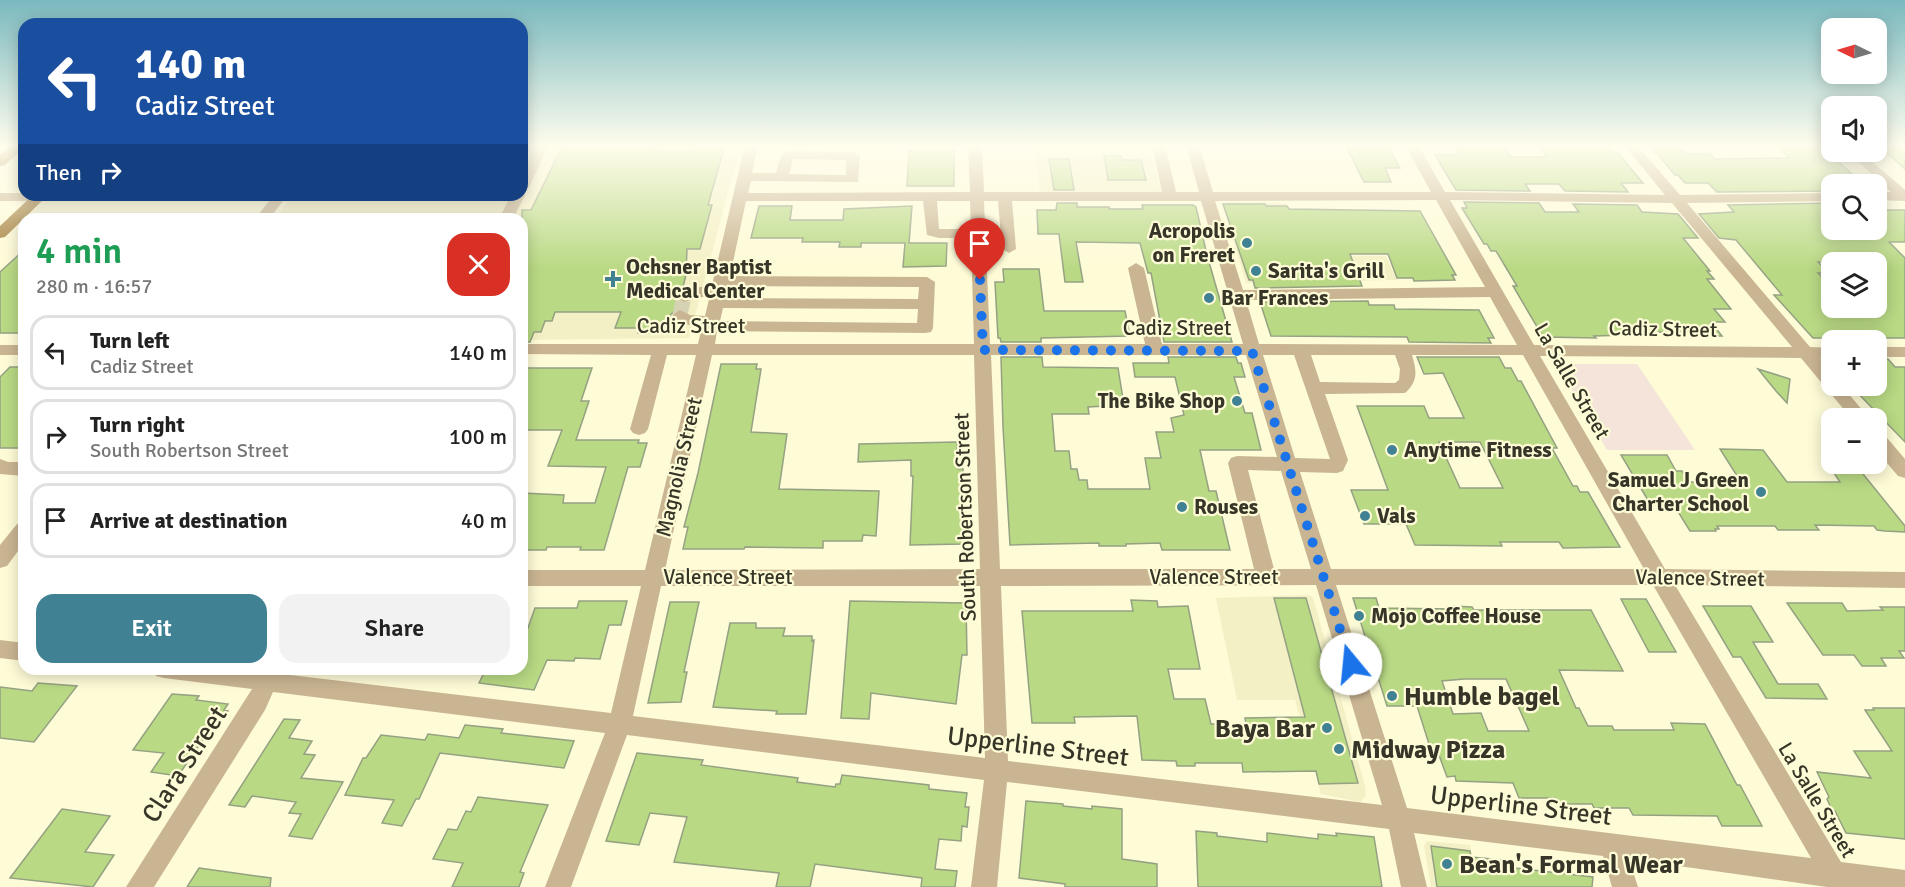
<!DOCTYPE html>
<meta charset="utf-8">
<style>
:root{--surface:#fff;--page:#f2f2f2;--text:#222;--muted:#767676;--line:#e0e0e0;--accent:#408293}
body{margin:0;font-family:Signika,sans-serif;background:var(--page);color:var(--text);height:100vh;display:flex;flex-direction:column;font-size:22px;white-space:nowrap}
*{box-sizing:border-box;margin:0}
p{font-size:20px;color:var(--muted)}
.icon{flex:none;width:33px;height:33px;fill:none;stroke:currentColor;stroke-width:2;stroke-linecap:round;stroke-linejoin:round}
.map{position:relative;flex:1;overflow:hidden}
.sheet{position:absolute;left:18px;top:213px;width:510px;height:462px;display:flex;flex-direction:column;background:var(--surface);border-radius:18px;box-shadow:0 3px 15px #0003}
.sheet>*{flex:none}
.hud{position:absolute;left:18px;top:18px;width:510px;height:183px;border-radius:18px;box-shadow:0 3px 15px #0003;background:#1a4fa0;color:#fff;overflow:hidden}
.needle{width:39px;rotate:275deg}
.controls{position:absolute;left:1821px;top:18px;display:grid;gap:12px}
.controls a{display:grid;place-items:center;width:66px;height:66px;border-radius:12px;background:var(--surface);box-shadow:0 3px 15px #0003;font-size:30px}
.pin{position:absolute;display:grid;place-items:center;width:51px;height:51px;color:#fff;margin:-62px -26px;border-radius:50% 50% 50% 0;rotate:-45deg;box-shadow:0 0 6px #0007}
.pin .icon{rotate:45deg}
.me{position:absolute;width:66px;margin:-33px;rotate:343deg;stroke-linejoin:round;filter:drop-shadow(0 0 4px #0008)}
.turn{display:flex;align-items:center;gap:21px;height:126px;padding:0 18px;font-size:27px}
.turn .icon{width:78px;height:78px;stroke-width:2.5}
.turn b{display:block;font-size:42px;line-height:51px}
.then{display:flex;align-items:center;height:57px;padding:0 18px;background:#0003;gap:12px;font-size:22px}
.round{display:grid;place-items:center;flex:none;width:63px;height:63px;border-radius:18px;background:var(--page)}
.summary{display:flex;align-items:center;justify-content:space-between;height:102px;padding:0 18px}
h1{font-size:36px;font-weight:600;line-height:45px;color:#1e9e55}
.action{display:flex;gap:12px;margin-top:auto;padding:12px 18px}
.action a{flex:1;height:69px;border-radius:18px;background:var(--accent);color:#fff;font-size:24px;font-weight:600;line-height:69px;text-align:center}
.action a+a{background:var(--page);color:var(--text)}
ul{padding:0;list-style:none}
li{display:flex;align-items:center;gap:18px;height:75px;margin:0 12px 9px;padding:0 6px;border:3px solid var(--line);border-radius:18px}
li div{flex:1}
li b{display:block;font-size:22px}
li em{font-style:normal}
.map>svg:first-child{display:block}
</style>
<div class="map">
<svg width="1905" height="887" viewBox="0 0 1905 887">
<rect width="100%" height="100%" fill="#fefbd7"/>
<!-- built -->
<path fill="#f4f0c5" d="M522 145H900V148H740L689 338 522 340V219H275L293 195H522Z
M1150 146 1161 192H1040L1034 147Z
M1229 202 1286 203 1307 256H1386L1397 280 1246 283 1223 206Z
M1307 595 1312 596 1314 601 1365 786 1366 796 1360 802 1321 794 1295 700H1237L1216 598Z
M1427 841 1470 845 1479 887H1431L1424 846Z"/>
<!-- green -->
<path fill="#f4e4d9" d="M1557 364H1637L1695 450H1607Z"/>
<!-- building -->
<path fill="#b9d984" stroke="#94a182" stroke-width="1.5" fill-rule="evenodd" d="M563 145H658L656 150H695L696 145H725L708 205H712L700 249H687L686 275 682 291 674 296 679 302 677 309 670 315 674 320 671 328H656L655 333H638L639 328H615L621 312H555L552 321H545L541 332H534L530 342H522V210H531Z
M1453 145H1503L1511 157H1547L1539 145H1608L1613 152H1617L1643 183H1621L1628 192 1565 191 1559 184H1525L1530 191 1456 190 1435 155H1459Z
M1878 145H1905V169Z
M1346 146H1388L1400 168H1385L1391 182H1364Z
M1651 146H1679L1686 154H1710L1715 159 1789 158 1777 146H1817L1822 147 1861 182 1832 184V191L1717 192 1708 183H1685L1678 175H1675Z
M909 151H954V186H907Z
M1104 156H1121L1122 160H1141L1146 180H1108Z
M1049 159H1069L1074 190H1054Z
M1464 202 1539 203 1545 212H1579L1573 204 1637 205 1642 212 1678 214 1698 238H1683L1710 271H1707L1714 279H1707L1731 309H1714L1725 322H1711L1722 336H1692L1689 332H1624L1627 335 1594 336 1596 338 1543 337 1513 286H1517L1496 251H1491L1487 244H1484L1462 208H1467Z
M1057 203H1077V207H1109V209H1143L1142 205H1193L1196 207 1207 255 1232 342H1164L1151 273H1148L1140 243 1076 242 1083 282H1065L1059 234H1038L1037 210H1056Z
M1832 203V230H1876V210H1905V242H1889L1905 258V338H1813L1774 295H1782L1736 240 1719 238 1699 214 1734 212 1728 205ZM1818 262H1876V308H1832V287L1818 273H1829Z
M1223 204H1265L1266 206H1287L1289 209 1420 211 1456 275H1452L1455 280 1414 281 1413 278H1397L1388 254H1350L1362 286 1255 288 1253 280H1249Z
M759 206H792L790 220H843L844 209 912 206 909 243H947L946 266 903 267 905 243H861V247H839L840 242H802L803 238H751Z
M24 250V329L19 333H0V272Z
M1003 269H1039L1044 311H1125L1130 336 1041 338V342H1001L1000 338H998L995 282H1004Z
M1368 301 1369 305H1394L1395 309 1479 310 1494 338H1488L1491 343 1409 342 1407 337 1271 336 1260 302Z
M1001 357H1042L1043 367 1118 368 1124 405 1088 407 1089 414H1052L1055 451H1069L1071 469H1077L1079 480H1087L1088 489H1150L1145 458H1161L1156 432H1174L1171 418 1184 415 1175 377H1135L1133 363H1169L1168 357H1236L1238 363H1241L1245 377H1234L1245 413H1252L1261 450H1200L1209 491H1216L1230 550H1162L1160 543 1126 544V546H1099V543L1010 545 1003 427Z
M1417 357H1499L1505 368H1511L1518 381H1521L1557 448H1552L1573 486H1577L1580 492H1588L1620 547 1563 548 1559 542H1500L1502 546 1415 545 1406 524H1364L1351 490H1388L1357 406H1424L1429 418H1464L1443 373 1424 374ZM1439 442H1480L1503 488H1460Z
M1876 359H1888L1895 367H1905V442L1851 386H1876Z
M721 364H757L756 369H761L751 432 787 434 779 489 879 491 876 536 863 535 862 541H823V548L745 547 744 549H683L688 527H684L698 473Z
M10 367H24V448H0V377Z
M522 368H592L581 401H589L576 440H639L638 443H647L640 467H628L604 550H580L581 547H547L546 550H522V493L564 495 563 503H595L606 467 548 466 562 430H522V417L526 407 522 408Z
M1758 369 1790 379 1787 403 1776 391Z
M957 442 958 469H963V544L910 545 913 476H911V460L858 462 859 444Z
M1720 449 1763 450 1787 482H1840L1828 464H1855L1905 526V532L1885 531 1877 530 1874 526 1815 525 1819 530H1778L1775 526H1717L1719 529H1715L1716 531H1690L1672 502H1649L1621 455H1667L1676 471H1682L1689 482H1741Z
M1274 598H1306L1358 783 1319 784 1316 771 1243 772 1242 763H1195V766H1177L1176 761 1142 760 1137 716 1074 717 1075 723H1032L1022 611H1133L1131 600 1157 601 1158 607 1188 606 1200 669H1168L1174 699H1205L1211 724H1246L1245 718 1305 717Z
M1353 598H1376L1379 608 1454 609 1453 606 1472 607 1474 610H1591L1623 671 1559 670 1576 708H1579L1588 726H1612L1614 730H1674L1671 723 1705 724 1737 785H1740L1762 826H1722L1717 816 1633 815 1629 808H1594L1592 804H1558L1555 798H1519L1513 783 1456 781 1455 776 1447 777 1436 747H1430L1417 706H1387ZM1464 679H1506L1529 731H1488L1481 713 1453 714 1442 681Z
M1621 599H1646L1676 652H1649Z
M579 601H627L621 625H609L600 659 575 658 574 661 547 660 534 690 479 683 486 669H522V645L535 608H577Z
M850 601 966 603 967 655H962L956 704 871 693 869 719 841 718Z
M670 602H699L684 672H687L681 702 648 703Z
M1787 603H1842L1847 611 1883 610 1880 607H1905V651H1899L1904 658H1881L1886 666H1862L1854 655H1823Z
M1703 606H1751L1773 642H1753L1778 684H1818L1827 699 1766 698 1741 657H1733Z
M730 623H756V628H785L783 636H812V641L814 640 806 714H776L777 711 713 707Z
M38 683 77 686 34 742 0 738V687L32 691Z
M172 694 199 696 196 700 228 704 224 710 228 711 216 729 211 728 178 776 151 772 164 753 133 750Z
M1873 708H1905V839L1846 833 1835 811 1831 808 1827 799 1829 797 1817 772 1871 778 1854 751H1892L1865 710H1874Z
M284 719 300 720 289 738 312 741 304 754 315 755 301 778 343 782 312 839 289 836 301 814 289 813 296 802 252 796 245 807 229 805Z
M465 725 503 729 501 733 574 741 564 768 440 753 419 799H416L402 826 382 823 394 800 345 795 363 758H366L381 735 425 740 428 734 459 738Z
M637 753 703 760 701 765 798 778 797 782 835 787 836 784H840L842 775 929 785V789L967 793 965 807H969L967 827 962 826 961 841 939 839 935 869 957 871 955 887H921L922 878 815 864 810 887H776L779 873 674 862 687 817 650 813 639 845 606 841Z
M478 797 548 805 520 872 524 873 519 887H452L463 863 433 859 448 829 457 830 466 811 471 812Z
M1026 801 1063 804V806L1092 809V806L1122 809V859L1157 864V887H1065V884L1019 878Z
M62 809 110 816 85 852 114 855 93 887 10 878Z
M1196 831 1217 833V836L1267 842V833L1318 839V834L1337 836 1336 833 1374 837 1382 887H1198Z
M1431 846 1470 851 1471 857 1513 861 1515 868 1593 877 1592 887H1437Z
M199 868 271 878 270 887H187Z"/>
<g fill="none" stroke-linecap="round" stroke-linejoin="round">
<!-- minor-tunnel -->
<path stroke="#d6d3b4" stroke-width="15" stroke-dasharray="15 8" stroke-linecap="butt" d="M680 315 684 297"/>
<!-- minor -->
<path fill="#cab592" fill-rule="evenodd" d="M536 145H549L529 187 522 191V173Z
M745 145H758L752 173H776L781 155 788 151 853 152 860 156 858 182 751 181 748 193 970 192 968 145H982L984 192H1162L1152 145H1165L1176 192H1199L1186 145H1199L1213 192H1431L1405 145H1418L1445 192 1665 195 1624 145H1637L1680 195 1832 193V201L1687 203 1810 347 1832 348V358H1820L1832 372V386H1842L1869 418H1851L1801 358 1540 356 1665 569 1905 572V588L1675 585 1841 862 1905 870V887H1827L1629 859 1638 887H1612L1603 856 1414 833 1427 887H1401L1389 829 1007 782 997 887H971L984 780 627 735 571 887H545L605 733 273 692 265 710 154 887H126L252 689 164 678 156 676 153 669H243L261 671 262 669H284L282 674 611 713 641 586H522V570H645L696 355H667L648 429 645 433 639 435 633 433 630 429 651 355 522 354V344H698L702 326 680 324 672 315 680 310 690 315 705 316 710 295 684 302 676 297 689 289 712 285ZM793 159 846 160V175L789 174ZM1436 200 1485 287 1243 290 1215 201ZM1450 200 1672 203 1792 347 1534 345ZM746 201H923L927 235 939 238H971L974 344H715L717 331 925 333 931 332 933 328 935 282 927 277 730 276ZM937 201H970L971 229H939ZM984 201H998L1002 249 1009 253 1016 249 1012 201H1201L1243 344H1162L1144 268 1136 263 1128 268 1145 344H990ZM727 286 919 287 918 299 725 298ZM1490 297 1517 345 1259 344 1246 300ZM723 308 918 309 917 323 720 321ZM712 355H974L980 569 665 570ZM991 355H1246L1277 457 1237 456 1231 458 1228 463 1254 569H1000ZM1263 355H1294L1330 459 1295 458ZM1311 355H1395L1400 369 1399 380 1395 383 1320 382ZM1412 355H1523L1644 569H1331L1300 472 1337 473 1343 471 1348 460 1325 394 1405 393C1418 381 1417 372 1412 355ZM1248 470 1281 471 1311 569H1274ZM1316 585 1382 805 1008 761 1001 586ZM1336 585H1653L1811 858 1407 808ZM661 586H980L985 758 633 716Z
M1848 152H1861L1905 190V201L1876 200V192H1891Z
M522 192 525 195 513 219H499L508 201H283L269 219H255L269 201H0V193H24V195H522Z
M0 345H24V355H0Z
M1876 347H1905V357H1876Z
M1876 431 1882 432 1905 459V478L1898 476 1876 450Z
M0 459 8 462H24V476L0 474Z
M24 521V543L7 566 0 568V545L17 524Z
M0 640 24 643V661L0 658Z"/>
<!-- major -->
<path fill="#a07a34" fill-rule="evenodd" d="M11 145 24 147 5 165 0 166V155Z
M33 195H48L5 237 0 238V226Z"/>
</g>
<!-- sky -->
<linearGradient id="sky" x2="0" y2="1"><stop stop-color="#7ab9bf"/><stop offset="0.54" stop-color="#fffded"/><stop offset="1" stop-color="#fffded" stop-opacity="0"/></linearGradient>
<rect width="1905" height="270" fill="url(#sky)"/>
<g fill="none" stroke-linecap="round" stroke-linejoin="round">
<!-- route -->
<path stroke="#1a73e8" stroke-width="10" stroke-dasharray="0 18" d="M980 280 983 350 1252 351 1351 664"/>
</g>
<!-- markers -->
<g fill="#408293" stroke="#fefbd7" stroke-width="2">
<circle cx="1247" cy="243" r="6"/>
<circle cx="1256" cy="271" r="6"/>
<path d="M610 270h6v6h6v6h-6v6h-6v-6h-6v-6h6z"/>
<circle cx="1209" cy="298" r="6"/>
<circle cx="1237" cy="401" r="6"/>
<circle cx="1392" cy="450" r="6"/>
<circle cx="1761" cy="492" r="6"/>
<circle cx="1182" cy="507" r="6"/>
<circle cx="1365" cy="516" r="6"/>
<circle cx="1359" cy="616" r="6"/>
<circle cx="1392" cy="696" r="6"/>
<circle cx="1327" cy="728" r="6"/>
<circle cx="1339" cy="749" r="6"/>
<circle cx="1447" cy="864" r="6"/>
</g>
<g text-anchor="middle" stroke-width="4.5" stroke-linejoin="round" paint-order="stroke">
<!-- poi labels -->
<g font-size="21" font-weight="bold" fill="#363527" stroke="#fefbd7" text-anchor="start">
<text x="1235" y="238" text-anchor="end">Acropolis<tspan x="1235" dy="24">on Freret</tspan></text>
<text x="626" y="274">Ochsner Baptist<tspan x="626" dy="24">Medical Center</tspan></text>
<text x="1268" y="278">Sarita's Grill</text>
<text x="1221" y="305">Bar Frances</text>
<text x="1225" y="408" text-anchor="end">The Bike Shop</text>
<text x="1404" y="457">Anytime Fitness</text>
<text x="1749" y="487" text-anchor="end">Samuel J Green<tspan x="1749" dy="24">Charter School</tspan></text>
<text x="1194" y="514">Rouses</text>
<text x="1377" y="523">Vals</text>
<text x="1371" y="623">Mojo Coffee House</text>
</g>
<!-- street labels -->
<g font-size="21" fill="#363527" stroke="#fefbd7">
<text x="691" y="333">Cadiz Street</text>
<text x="1177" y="335">Cadiz Street</text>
<text transform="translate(1663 329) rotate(1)" y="7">Cadiz Street</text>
<text transform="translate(1572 381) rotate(60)" y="7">La Salle Street</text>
<text transform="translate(679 467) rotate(-77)" y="7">Magnolia Street</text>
<text transform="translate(965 517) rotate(-92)" y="7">South Robertson Street</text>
<text x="728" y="584">Valence Street</text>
<text x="1214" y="584">Valence Street</text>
<text transform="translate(1700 578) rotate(1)" y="7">Valence Street</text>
<text transform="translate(1817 800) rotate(59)" y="7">La Salle Street</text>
</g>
<!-- near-poi labels -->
<g font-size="26" font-weight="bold" fill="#363527" stroke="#fefbd7" text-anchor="start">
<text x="1404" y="705">Humble bagel</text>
<text x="1315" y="737" text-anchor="end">Baya Bar</text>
<text x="1351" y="758">Midway Pizza</text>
<text x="1459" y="873">Bean's Formal Wear</text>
</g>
<!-- near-street labels -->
<g font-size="26" fill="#363527" stroke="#fefbd7">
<text transform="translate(1038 746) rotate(7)" y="9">Upperline Street</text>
<text transform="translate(184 764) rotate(-57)" y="9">Clara Street</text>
<text transform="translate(1521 805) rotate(7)" y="9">Upperline Street</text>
</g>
</g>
</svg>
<div class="controls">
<a><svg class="needle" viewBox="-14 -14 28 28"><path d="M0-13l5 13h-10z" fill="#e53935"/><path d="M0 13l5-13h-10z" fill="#767676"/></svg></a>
<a><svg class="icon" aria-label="sound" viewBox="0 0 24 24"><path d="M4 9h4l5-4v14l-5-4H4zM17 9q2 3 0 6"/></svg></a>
<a><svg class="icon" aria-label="search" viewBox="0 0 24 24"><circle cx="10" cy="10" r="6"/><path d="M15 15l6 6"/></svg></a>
<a><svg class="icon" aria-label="layers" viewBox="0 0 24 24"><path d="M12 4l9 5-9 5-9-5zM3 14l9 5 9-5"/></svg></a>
<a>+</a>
<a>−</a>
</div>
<div class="pin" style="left:980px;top:280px;background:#d93025"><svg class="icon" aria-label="arrive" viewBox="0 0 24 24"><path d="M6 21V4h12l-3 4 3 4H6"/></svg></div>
<svg class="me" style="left:1351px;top:664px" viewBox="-20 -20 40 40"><circle r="19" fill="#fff"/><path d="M0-13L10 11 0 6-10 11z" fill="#1a73e8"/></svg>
<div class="hud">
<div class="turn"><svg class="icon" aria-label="left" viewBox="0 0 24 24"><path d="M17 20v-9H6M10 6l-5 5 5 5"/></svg><div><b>140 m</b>Cadiz Street</div></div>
<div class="then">Then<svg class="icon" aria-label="right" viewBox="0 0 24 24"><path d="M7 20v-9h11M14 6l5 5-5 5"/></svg></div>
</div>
<section class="sheet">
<div class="summary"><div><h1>4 min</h1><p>280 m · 16:57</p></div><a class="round" style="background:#d93025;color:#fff"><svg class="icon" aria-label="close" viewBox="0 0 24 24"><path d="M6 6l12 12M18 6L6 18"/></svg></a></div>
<ul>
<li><svg class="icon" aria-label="left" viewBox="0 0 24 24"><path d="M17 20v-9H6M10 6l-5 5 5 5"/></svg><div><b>Turn left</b><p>Cadiz Street</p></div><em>140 m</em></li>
<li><svg class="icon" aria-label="right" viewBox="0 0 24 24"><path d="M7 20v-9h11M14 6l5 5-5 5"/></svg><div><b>Turn right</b><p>South Robertson Street</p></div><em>100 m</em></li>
<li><svg class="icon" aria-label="arrive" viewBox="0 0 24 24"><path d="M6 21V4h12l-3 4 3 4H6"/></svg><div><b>Arrive at destination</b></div><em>40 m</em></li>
</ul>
<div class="action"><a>Exit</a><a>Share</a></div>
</section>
</div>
